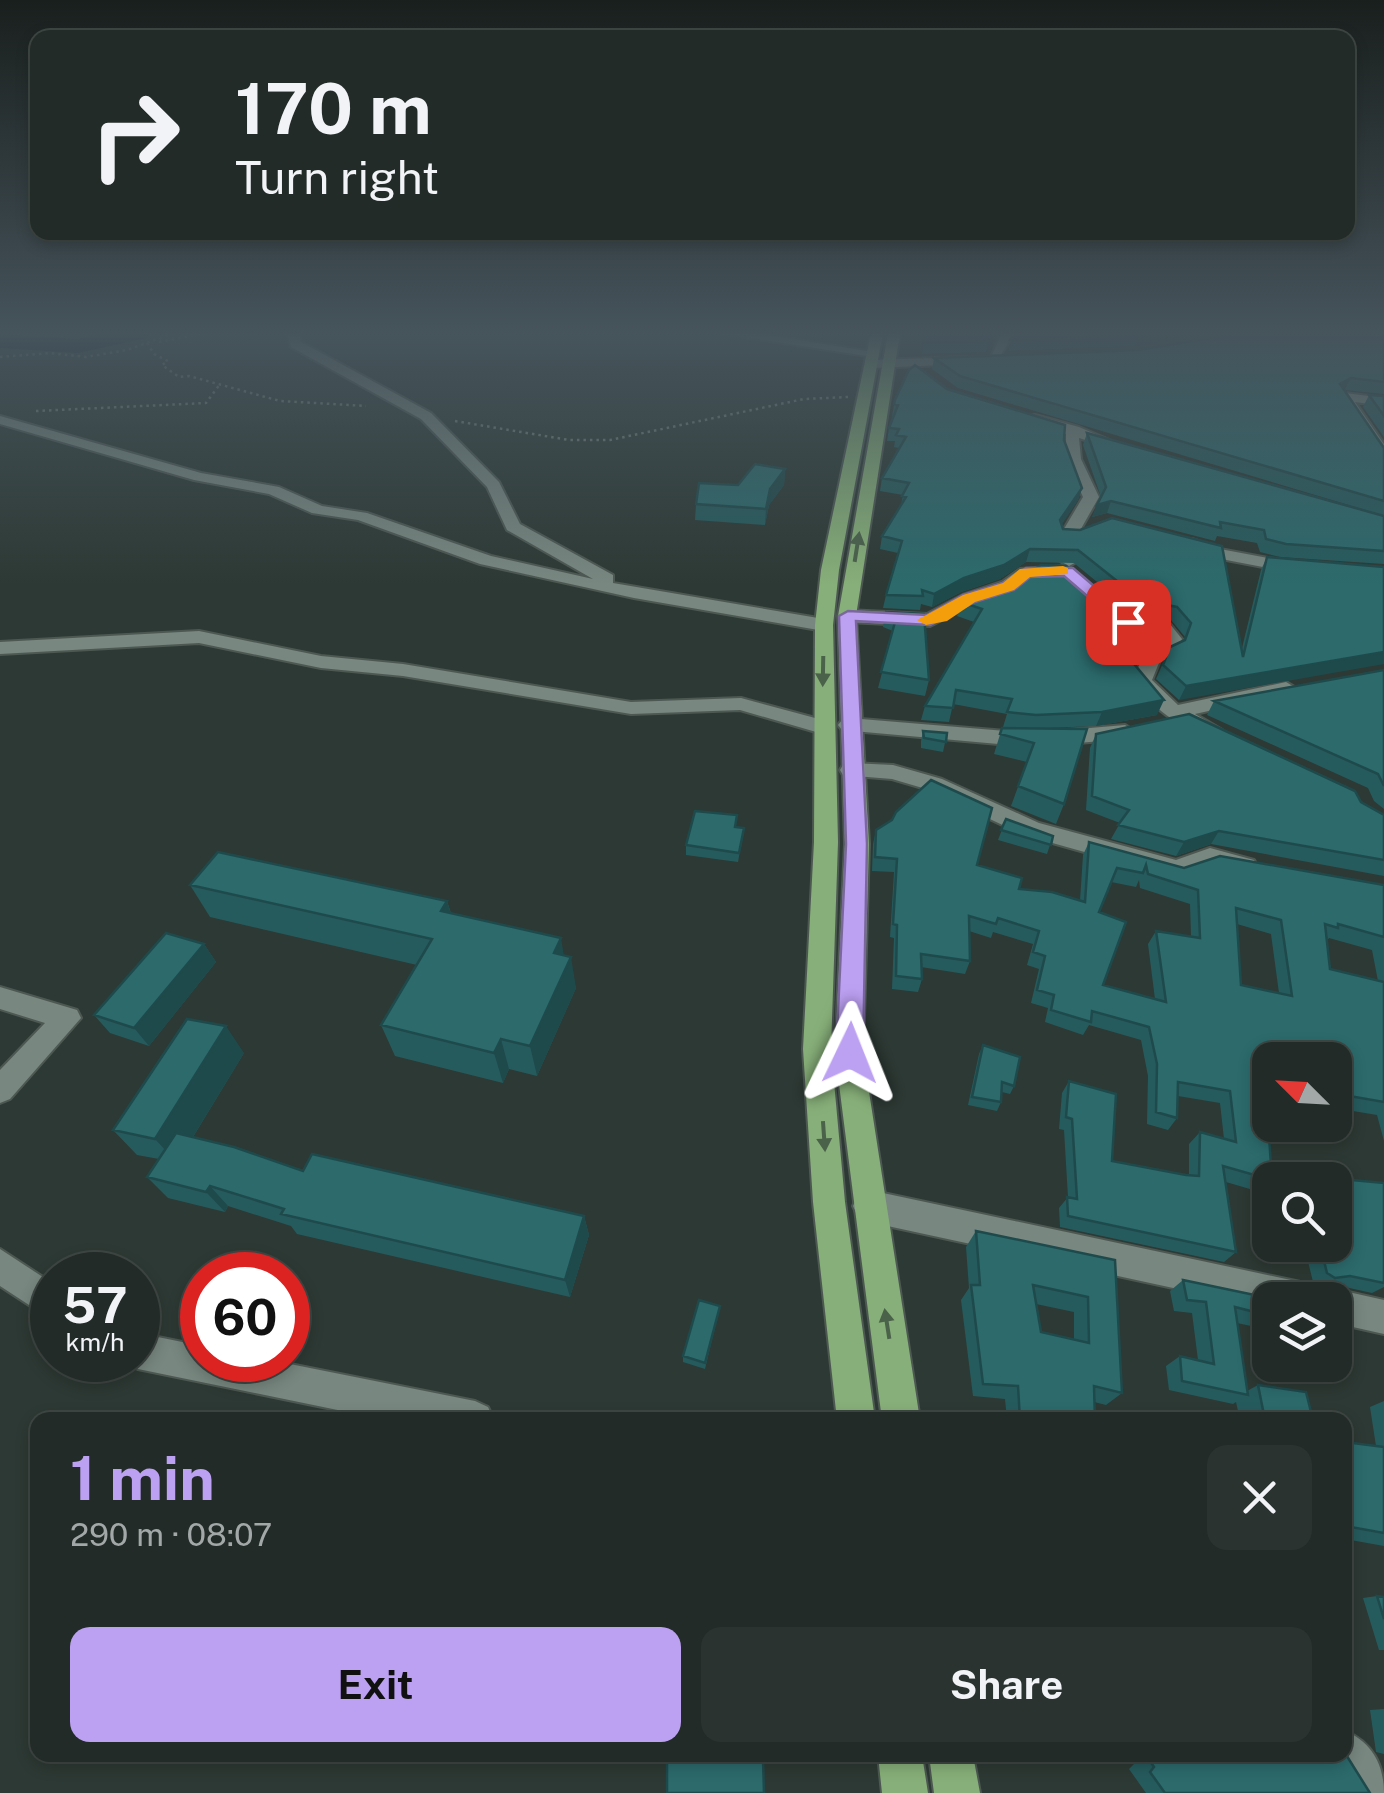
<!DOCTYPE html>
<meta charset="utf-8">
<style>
:root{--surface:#222b27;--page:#2a332f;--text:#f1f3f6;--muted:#a2a7a7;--line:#3f4744;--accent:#bca0f2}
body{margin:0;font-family:"Public Sans",sans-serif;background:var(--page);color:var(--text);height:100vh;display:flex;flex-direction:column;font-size:38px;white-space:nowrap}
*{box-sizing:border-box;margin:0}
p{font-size:32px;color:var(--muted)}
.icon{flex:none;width:55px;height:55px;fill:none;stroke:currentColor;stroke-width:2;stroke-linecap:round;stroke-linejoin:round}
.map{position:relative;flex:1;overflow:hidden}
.panel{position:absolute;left:30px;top:1412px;width:1322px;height:350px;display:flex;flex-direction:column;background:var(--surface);border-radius:20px;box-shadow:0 5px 15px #0003,0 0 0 2px var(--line)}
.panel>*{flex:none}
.top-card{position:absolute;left:30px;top:30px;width:1325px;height:210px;border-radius:20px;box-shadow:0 5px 15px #0003,0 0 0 2px var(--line);background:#222b27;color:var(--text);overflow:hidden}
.needle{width:65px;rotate:294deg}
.buttons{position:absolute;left:1252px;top:1042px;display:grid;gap:20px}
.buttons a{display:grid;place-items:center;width:100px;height:100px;border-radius:20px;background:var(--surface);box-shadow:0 5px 15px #0003,0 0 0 2px var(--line);font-size:50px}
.speed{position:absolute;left:30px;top:1252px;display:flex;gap:20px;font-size:50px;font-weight:700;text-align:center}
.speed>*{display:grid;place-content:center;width:130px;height:130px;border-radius:50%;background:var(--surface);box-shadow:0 5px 15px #0003,0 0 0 2px var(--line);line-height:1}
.speed small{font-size:25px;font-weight:400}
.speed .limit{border:15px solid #d22;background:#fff;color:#111}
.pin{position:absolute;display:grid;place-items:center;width:85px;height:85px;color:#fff;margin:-42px;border-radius:20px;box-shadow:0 5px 15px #0006}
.me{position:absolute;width:110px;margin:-55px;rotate:2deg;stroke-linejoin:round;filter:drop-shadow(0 0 8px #0008)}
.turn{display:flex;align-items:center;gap:35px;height:210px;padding:0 40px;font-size:45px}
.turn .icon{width:130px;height:130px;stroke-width:2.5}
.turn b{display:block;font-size:70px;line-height:85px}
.round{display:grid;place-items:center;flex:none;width:105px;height:105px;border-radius:20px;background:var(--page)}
.head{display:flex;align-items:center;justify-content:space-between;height:170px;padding:0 40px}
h1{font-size:60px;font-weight:700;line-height:75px;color:var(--accent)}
.primary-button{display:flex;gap:20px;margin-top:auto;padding:20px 40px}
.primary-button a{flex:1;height:115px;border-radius:20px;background:var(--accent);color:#111;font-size:40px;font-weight:700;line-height:115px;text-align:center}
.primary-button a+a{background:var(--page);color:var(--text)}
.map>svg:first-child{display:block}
</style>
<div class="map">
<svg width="1384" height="1793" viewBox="0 0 1384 1793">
<rect width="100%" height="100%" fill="#2d3934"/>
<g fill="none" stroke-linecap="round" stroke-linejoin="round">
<!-- river -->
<path fill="#02202c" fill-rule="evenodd" d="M102 333H150L147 338 78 353 0 348V334L78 339Z"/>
<defs>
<path id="minor" d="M287 333H299L301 342 431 413 499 482 520 524 613 575V583L824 619 833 625 824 631 634 598 480 564 358 520 312 513 269 494 194 480 0 424V416L201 473 279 487 322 506 367 513 491 556 593 579 507 530 487 487 421 419 291 347Z
M719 333H756L879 353 873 357Z
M1002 333H1014L996 363H988Z
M967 357 971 358V364L871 368 865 364 871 360Z
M1345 393 1384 398V406L1355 402 1384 444V459L1379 458 1338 397Z
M1035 415 1079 427 1123 446 1116 450 1079 438 1081 459 1099 497 1078 534V561L1069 566 1060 561 1061 534 1083 497 1066 459V434L1030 422V416Z
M1192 539 1220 549 1300 564 1303 568 1294 573 1216 558 1186 548V540Z
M1064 566 1070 567V575L1030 578 1014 590 975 603 930 626 847 622 838 616 847 610 927 614 963 595 1002 582 1020 569Z
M1130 617 1170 624 1182 639 1175 652 1161 658 1152 680 1178 705 1286 682 1296 688 1293 692 1195 714 1222 730 1211 737C1179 728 1152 707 1132 681L1146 650 1162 639 1157 633 1123 627 1121 623Z
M199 631 321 656 403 664 631 702 741 698 830 722 834 727 823 734 740 710 631 714 403 676 321 668 199 643 0 654V642Z
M849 718 1031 733 1125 725 1136 732 1125 739 1031 747 842 730 838 725 842 720Z
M851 763 893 765 942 779 1039 823 1176 860 1210 848 1254 860 1257 866 1245 875 1211 866 1177 878 1024 835 926 789 892 779 843 775 840 770 843 765Z
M0 987 77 1010 81 1018 10 1099 0 1103V1070L45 1023 0 1009Z
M869 1190 1305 1283 1317 1288 1321 1298 1335 1289 1384 1300V1334L1335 1323V1300H1270V1309L869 1222 858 1217 853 1206 858 1195Z
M0 1249 52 1283V1320L0 1286Z
M138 1333 202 1346V1360H270L475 1401 488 1407 494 1420H386L138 1369 124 1360H138Z
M1345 1731C1372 1742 1384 1765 1384 1793H1346L1323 1755H1345Z"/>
<path id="major" d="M871 333H883L839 570 833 625 838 842 831 1049 845 1202 875 1420H837L813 1202 803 1049 814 842 815 625 821 570Z
M888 333H900L856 616 869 844 863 1053 920 1420H882L835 1053 845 844 838 616Z
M878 1755H922L928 1793H882Z
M929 1755H973L980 1793H934Z"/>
</defs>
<!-- minor casing -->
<use href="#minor" stroke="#4d5853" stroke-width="4"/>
<!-- major casing -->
<use href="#major" stroke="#4d5853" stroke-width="4"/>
<!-- path -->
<path stroke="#75807b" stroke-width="2.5" stroke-dasharray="2.5 4" stroke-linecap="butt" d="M159 342 205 333
M147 343 154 354 168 361 162 365 179 377 189 376 280 401 366 406
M0 357 50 353 86 357 127 350 174 333
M36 411 206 403 220 384
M455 421 569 440H610L804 399 848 397"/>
<!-- minor -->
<use href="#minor" fill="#788780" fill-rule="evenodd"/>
<!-- major -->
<use href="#major" fill="#87af79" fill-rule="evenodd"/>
</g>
<!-- wall -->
<path fill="#265b5d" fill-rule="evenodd" d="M923 334H999L986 352 922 354Z
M1014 334H1213L1135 346 1008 351Z
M1384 334V394L1344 390 1384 448V564L1280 557 1260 552 1257 543 1217 536 1215 541 1107 513 1092 517 1101 497 1083 445 1087 433 1382 515 958 388 932 369 934 358 1139 350Z
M947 389 1064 440 1082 488 1078 500 1061 525 1063 529 1242 648 1261 570 1267 557 1384 567 1179 700 1156 679 1170 647 1183 641 1185 637 1171 620 1136 614 1074 563 1026 562 1000 579 961 592 932 607 921 604 920 610 883 608 886 595 898 553 880 549 882 536 901 505 903 495 880 491 882 478 899 448 894 447 895 441H887L889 428 893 416H892L895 400Z
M1369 395 1384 396V437L1363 407Z
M785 469 784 485 769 505 765 525 695 520 696 504 738 485Z
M961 602 1124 614 1156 638 1143 648 1135 665 1157 715 1096 726 1049 728 1064 804 1056 824 1011 806 1027 762 994 754 1002 728H1017L1003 727 1007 714 953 704 949 722 921 720 925 706 974 622 957 616Z
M885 612 924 614 929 680 925 696 878 688 893 631 883 627Z
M1384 670V809L1374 801 1368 788 1207 715 1214 701Z
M923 731 947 733 943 752 921 748V741Z
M1096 734 1361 802 1384 815V876L1211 844 1176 856 1111 839 1120 823 1086 810 1090 748Z
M1006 819 1053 836 1047 854 998 840Z
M736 827 744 828 738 862 686 855V845Z
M876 830 977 865 1019 889 1080 901 1083 855 1089 842 1184 868 1384 885V1141L1377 1115 1341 1109 1342 1113 1335 1120V1060H1270V1125H1286L1274 1137 1269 1135 1272 1179 1277 1173 1384 1183V1287L1372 1293 1336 1285 1321 1288 1313 1282 1304 1245H1335V1180H1270V1203L1266 1186 1260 1192 1226 1182 1236 1252 1224 1262 1060 1227 1059 1208 1068 1197 1064 1130 1059 1129 1062 1093 1069 1081 1112 1161 1189 1176V1144L1200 1132 1224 1139 1220 1103 1178 1096 1177 1118 1168 1130 1147 1124 1148 1076 1141 1040 1089 1025 1083 1035 1045 1022 1048 1008 1031 1003 1039 969 1027 965 1033 944 993 932 991 938 969 931 970 961 965 974 921 967 922 979 918 992 892 989 894 938 890 937 894 872 872 871 873 844ZM1139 880 1140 888 1190 904 1191 936 1156 931 1148 944 1155 999 1103 985 1099 912 1111 882 1136 887ZM1237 924 1271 934 1279 993 1241 985ZM1329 938 1372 950 1378 981 1330 969 1327 941Z
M190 885 447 901 451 913 564 955 576 988 537 1076 509 1069 503 1083 395 1056 381 1025 417 965 210 917Z
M204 944 216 962 149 1046 110 1033 94 1015Z
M983 1045 1014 1086 1010 1094 1002 1092 1001 1102 997 1111 968 1105 979 1054Z
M244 1053 193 1137 303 1171 584 1216 589 1235 570 1297 297 1234 291 1226 228 1206 225 1212 168 1198 147 1177 159 1159 137 1155 113 1130Z
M976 1231 1115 1260 1122 1393 1106 1405 1094 1402 1095 1420H1007L1005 1399 973 1396 961 1300 969 1288 966 1247ZM1036 1304 1074 1312V1340L1041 1332Z
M1183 1280 1269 1298 1270 1318 1256 1327 1237 1323 1247 1391 1258 1385 1313 1420H1240L1236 1402 1233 1404 1169 1390 1166 1366 1180 1356 1198 1360 1192 1313 1174 1311 1170 1291Z
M720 1306 705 1369 683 1362V1356Z
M1384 1401V1546L1345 1539V1442L1376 1446 1370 1407Z
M1377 1596 1384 1597V1650H1379L1363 1598Z
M1384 1709V1754L1376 1752 1370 1710Z
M1127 1755H1345L1370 1793H1146L1129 1769 1134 1764Z
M669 1756 759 1757 763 1759H667Z"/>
<!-- shaded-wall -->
<path fill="#1f4a4c" d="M994 334H999L986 352 988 341Z
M1149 334H1213L1135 346 1138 335Z
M1351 378 1345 389 1334 396 1340 384Z
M785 469 784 485 769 505 765 525 766 509 770 489Z
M1082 488 1078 500 1056 533 1060 520Z
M1111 501 1107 513 1092 517 1097 505Z
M1030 549 1026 562 1000 579 961 592 932 607 934 594 964 578Z
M1163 624 1156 638 1143 648 1149 634Z
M1384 652V664L1179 700 1186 686Z
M1164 700 1157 715 1096 726 1102 712Z
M1219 831 1211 844 1176 856 1184 842Z
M447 901 457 934 441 911Z
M561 938 566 968 571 957 576 988 537 1076 530 1046 554 953Z
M204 944 216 962 149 1046 134 1028Z
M226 1026 244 1053 177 1163 155 1139Z
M501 1039 509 1069 503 1083 494 1053Z
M210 1186 228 1206 225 1212 206 1192Z
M584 1216 589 1235 570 1297 565 1280Z"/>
<!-- building -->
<path fill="#2c6a6c" stroke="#1f4a4c" stroke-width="2.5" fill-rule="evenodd" d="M924 334H994L988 341 924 343Z
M1014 334H1149L1010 340Z
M1234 334H1384V382L1351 378 1340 384 1384 448V501L960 376 934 358 1139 350Z
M915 365 947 389 1065 425 1064 440 1082 488 1060 520 1063 529 1080 530 1112 518 1222 546 1243 657 1267 557 1384 567V652L1186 686 1163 665 1170 647 1185 640 1191 623 1177 607 1141 600 1078 550 1030 549 1004 565 964 578 934 594 922 590 923 596 886 595 902 541 882 536 906 497 902 496 909 483 882 478 906 437 896 435 899 429 889 428 898 405 894 404 895 400 909 370Z
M1369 395 1384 396V416Z
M1087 433 1384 516V551L1286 544 1266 539 1264 530 1220 522 1221 528 1111 501 1097 505 1106 487Z
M755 464 785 469 770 489 766 509 696 504 699 483 738 485Z
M1041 565 1066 566 1124 614 1163 624 1149 634 1135 665 1164 700 1102 712 1036 715 1007 712 1012 699 956 690 953 708 925 706 982 609 961 602 1019 579Z
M885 612 924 614 929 680 881 672 897 615Z
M1384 670V786L1378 774 1214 701Z
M1189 714 1355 791 1361 802 1384 815V860L1219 831 1184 842 1118 825 1129 810 1092 796 1096 734Z
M1002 728 1087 729 1064 804 1018 786 1034 743 1000 734Z
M923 731 947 733 946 742 924 738Z
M931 780 992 808 977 865 1022 878 1019 889 1052 892 1085 902 1089 842 1184 868 1220 856 1384 885V937L1338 924V928L1325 924 1330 969 1384 982V1102L1338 1094 1342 1113 1335 1112V1060H1270V1121H1268L1272 1180 1223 1166 1236 1252 1068 1216 1067 1197 1077 1199 1072 1119 1066 1117 1069 1081 1116 1094 1112 1161 1186 1175 1199 1176 1200 1132 1236 1142 1230 1091 1178 1082 1177 1118 1156 1112 1157 1064 1149 1027 1092 1011 1091 1022 1051 1010 1054 995 1037 990 1045 956 1033 952 1039 931 998 918 996 924 969 916 970 961 921 954 922 979 896 976 897 925 893 924 897 859 875 857 876 830 892 820 896 812ZM1146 865 1148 874 1198 890 1200 938 1156 931 1166 1002 1103 985 1126 922 1099 912 1117 868 1143 873ZM1236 908 1281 920 1292 996 1241 985Z
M695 811 737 815 735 827 744 828 739 853 686 845Z
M1006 819 1053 836 1051 845 1001 830Z
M218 852 447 901 441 911 561 938 554 953 571 957 530 1046 501 1039 494 1053 381 1025 432 939 190 885Z
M166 933 204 944 134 1028 94 1015Z
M187 1019 226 1026 155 1139 113 1130Z
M983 1045 1020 1057 1014 1086 1002 1082 1001 1102 972 1097Z
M176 1133 234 1147 303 1171 312 1154 584 1216 565 1280 281 1214 284 1209 210 1186 206 1192 147 1177Z
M1277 1173 1384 1183V1283L1350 1276 1335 1278 1327 1273 1320 1245H1335V1180H1279Z
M976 1231 1115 1260 1122 1393 1094 1386 1095 1420H1020L1018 1386 983 1384 971 1285H980ZM1033 1285 1088 1297 1089 1343 1041 1332Z
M1183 1280 1269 1298 1270 1316 1235 1307 1248 1395 1182 1381 1180 1356 1214 1364 1206 1302 1187 1300Z
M699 1300 720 1306 705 1363 683 1356Z
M1258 1385 1306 1392 1313 1420H1265Z
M1345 1442 1384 1447V1533L1345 1526Z
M1377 1596 1384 1597V1619Z
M1345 1753 1370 1793H1165L1150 1772 1154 1767 1146 1755H1345Z
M667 1759H763L764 1793H667Z"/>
<!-- one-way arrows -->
<defs><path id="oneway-solid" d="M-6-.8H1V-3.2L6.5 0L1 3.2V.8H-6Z" transform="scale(2.5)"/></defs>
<g fill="#4b624a">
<use href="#oneway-solid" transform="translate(857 547) rotate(-81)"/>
<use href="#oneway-solid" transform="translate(823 671) rotate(91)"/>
<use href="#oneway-solid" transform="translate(824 1136) rotate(86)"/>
<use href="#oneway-solid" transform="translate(887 1324) rotate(-99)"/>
</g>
<!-- sky -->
<linearGradient id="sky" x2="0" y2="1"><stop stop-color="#191f1d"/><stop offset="0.57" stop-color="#46545c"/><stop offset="1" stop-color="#46545c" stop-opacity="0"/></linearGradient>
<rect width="1384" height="585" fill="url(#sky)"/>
<!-- route -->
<path fill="#bca0f2" stroke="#7a689d" stroke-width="2.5" d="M1026 568H1073L1136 622 1122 626 1064 576 1030 577 1014 590 975 602 930 625 856 621 867 844 863 1053 859 1061 850 1064 840 1061 836 1053 846 844 839 616 848 611 927 615 963 595 1003 583Z"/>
<!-- slow -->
<path fill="#f59e0b" d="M1063 566 1068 568V574L1030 577 1014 590 975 602 947 621 926 625 917 620 963 595 1003 583 1020 569Z"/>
</svg>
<div class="buttons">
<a><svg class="needle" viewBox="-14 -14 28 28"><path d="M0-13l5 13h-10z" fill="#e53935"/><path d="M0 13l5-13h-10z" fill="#a2a7a7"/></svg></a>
<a><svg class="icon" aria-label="search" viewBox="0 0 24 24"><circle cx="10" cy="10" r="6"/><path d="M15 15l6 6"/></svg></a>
<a><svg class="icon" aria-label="layers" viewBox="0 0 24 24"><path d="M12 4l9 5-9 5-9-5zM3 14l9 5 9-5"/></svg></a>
</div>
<div class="speed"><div>57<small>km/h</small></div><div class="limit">60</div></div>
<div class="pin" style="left:1128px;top:622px;background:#d93025"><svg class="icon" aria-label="arrive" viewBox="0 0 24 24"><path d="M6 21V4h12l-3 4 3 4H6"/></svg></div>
<svg class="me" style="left:850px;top:1053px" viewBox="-20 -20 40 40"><path d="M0-17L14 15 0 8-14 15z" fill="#bca0f2" stroke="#fff" stroke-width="4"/></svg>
<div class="top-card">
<div class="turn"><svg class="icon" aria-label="right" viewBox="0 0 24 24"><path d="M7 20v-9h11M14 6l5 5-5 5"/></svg><div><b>170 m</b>Turn right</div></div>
</div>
<section class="panel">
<div class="head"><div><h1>1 min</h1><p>290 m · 08:07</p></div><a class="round"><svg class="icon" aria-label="close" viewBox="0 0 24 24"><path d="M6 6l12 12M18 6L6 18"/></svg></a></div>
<div class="primary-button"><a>Exit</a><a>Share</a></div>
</section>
</div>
